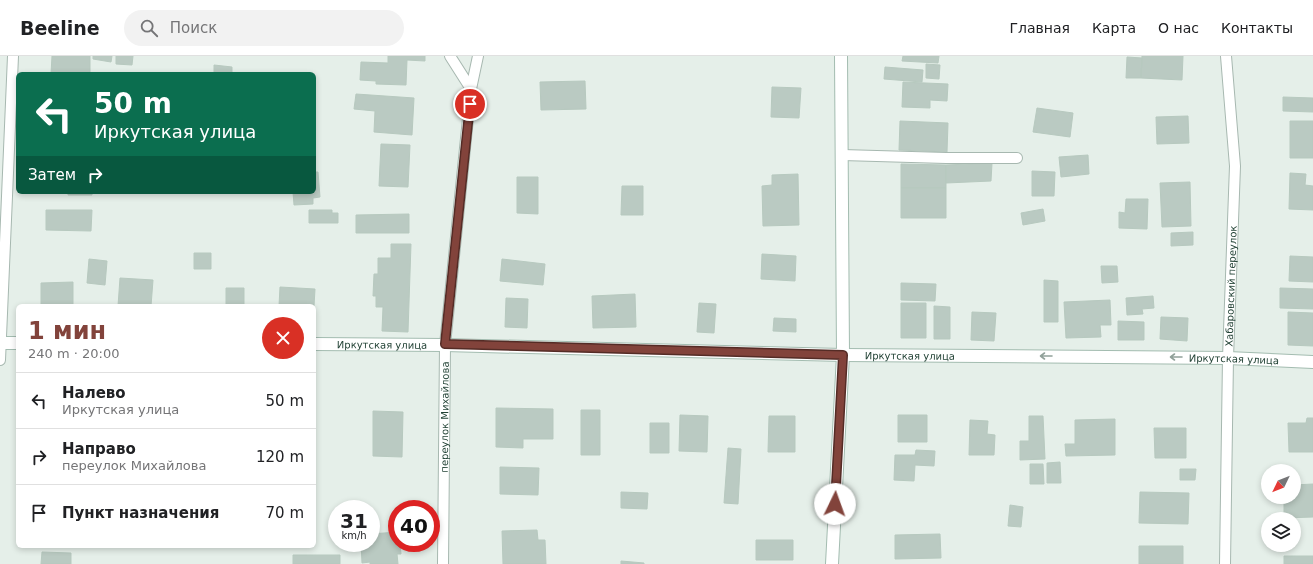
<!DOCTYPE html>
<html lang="ru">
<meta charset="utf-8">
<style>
:root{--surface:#fff;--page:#f2f2f2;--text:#202124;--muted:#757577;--line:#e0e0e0;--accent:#82433b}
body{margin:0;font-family:"DejaVu Sans",sans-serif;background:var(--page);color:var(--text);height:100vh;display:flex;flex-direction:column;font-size:15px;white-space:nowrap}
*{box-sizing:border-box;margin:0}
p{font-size:13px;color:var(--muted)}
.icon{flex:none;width:22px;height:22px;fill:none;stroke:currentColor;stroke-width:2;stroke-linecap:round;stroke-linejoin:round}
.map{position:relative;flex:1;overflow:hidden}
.sheet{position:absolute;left:16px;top:248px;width:300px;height:244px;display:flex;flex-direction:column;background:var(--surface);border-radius:6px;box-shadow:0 2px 6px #0003}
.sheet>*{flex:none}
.guide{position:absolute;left:16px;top:16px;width:300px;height:122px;border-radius:6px;box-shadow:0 2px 6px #0003;background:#0b6e4f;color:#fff;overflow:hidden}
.needle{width:26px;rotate:227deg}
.tools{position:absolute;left:1261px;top:408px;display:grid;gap:8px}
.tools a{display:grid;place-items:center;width:40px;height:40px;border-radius:50%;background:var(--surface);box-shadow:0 2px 6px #0003;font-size:20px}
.speed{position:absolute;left:328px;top:444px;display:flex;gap:8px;font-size:20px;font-weight:700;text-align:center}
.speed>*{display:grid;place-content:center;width:52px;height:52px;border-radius:50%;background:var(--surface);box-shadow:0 2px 6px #0003;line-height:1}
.speed small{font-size:10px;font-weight:400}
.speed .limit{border:6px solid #d22;background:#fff;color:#111}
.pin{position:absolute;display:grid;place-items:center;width:34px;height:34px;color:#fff;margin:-17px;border:2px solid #fff;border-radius:50%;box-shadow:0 1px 4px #0007}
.me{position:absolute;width:44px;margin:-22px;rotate:3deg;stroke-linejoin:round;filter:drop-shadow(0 0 3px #0008)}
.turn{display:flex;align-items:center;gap:14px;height:84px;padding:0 12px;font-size:18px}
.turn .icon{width:52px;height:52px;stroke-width:2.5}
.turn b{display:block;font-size:28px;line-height:34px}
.then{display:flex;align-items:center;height:38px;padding:0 12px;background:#0003;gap:8px;font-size:15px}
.round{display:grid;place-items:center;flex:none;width:42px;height:42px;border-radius:21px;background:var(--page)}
.headline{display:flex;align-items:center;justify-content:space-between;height:68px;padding:0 12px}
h1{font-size:24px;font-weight:600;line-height:30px;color:var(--accent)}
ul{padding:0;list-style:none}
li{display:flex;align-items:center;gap:12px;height:56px;padding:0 12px;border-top:1px solid var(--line)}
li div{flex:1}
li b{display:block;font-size:15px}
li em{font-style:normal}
header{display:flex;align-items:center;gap:24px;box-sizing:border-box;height:56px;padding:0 20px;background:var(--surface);border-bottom:1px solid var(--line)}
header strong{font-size:19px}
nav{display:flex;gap:22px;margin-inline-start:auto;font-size:14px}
.search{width:280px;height:36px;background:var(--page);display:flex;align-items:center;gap:10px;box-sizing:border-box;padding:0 14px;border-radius:22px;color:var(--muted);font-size:15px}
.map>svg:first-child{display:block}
</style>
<header>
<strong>Beeline</strong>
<div class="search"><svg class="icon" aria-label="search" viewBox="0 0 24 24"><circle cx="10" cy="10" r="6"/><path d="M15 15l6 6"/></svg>Поиск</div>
<nav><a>Главная</a><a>Карта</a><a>О нас</a><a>Контакты</a></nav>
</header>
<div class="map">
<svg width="1313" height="508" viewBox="0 0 1313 508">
<rect width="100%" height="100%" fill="#e5efe9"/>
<!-- building -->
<path fill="#bacac2" stroke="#b7c9bf" d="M52 0H90V18H51Z
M93 0H112L111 6 93 3Z
M116 0H133L132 9 116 8Z
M388 0H425V5L407 4 406 29 376 28V25L360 24 361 6 388 7Z
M903 0H939L938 7 902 5Z
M1142 0H1183L1182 24 1141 22Z
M1127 1 1142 2 1141 22H1126Z
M926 8 940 9 939 23 926 22Z
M214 9 232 11V18H214Z
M885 11 923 14 922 26 884 23Z
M585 25 586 53 541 54 540 26Z
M903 26 948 28 947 45 930 44V52L902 51Z
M772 31 801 32 799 62 771 61Z
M356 38 414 42 412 79 374 76 375 55 354 53Z
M1283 41 1313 42V56L1283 55Z
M1037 52 1073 57 1070 81 1033 76Z
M1188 60 1189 87 1157 88 1156 61Z
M900 65 948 67 947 96 899 94Z
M1290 65H1313V102H1290Z
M381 88 410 89 408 131 379 130Z
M1088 99 1089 118 1061 121 1059 101Z
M992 107 991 125 946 127V109Z
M901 108 946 109V132H901Z
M1032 115 1055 116 1054 140H1032Z
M314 116H318L320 141 313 142V148L294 149 293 136H314Z
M1290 117 1306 118 1305 129 1313 130V154L1289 153Z
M798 118 799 169 763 170 762 130 772 129V119Z
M517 121H538V158L517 157Z
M1190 126 1191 170 1162 171 1160 127Z
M622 130H643V159H621Z
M901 132H946V162H901Z
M68 136H92V139H68Z
M1126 143H1148L1147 173 1119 172V156L1125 157Z
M1043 153 1045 165 1023 169 1021 157Z
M46 154H92L91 175 46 174Z
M309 154H332V157H338V167H309Z
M409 158V177H356V159Z
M1193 176V189L1171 190V177Z
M391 188H411L408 276 382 275 383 251H376V240H373L374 218H378V202H391Z
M194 197H211V213H194Z
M762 198 796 200 795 225 761 223Z
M1290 200 1313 201V226L1289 225Z
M89 203 107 205 105 229 87 227Z
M502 203 545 208 543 229 500 225Z
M1101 210H1117L1118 226 1102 227Z
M120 222 153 224 151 250H118Z
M1044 224 1058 225V266H1044Z
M73 226V250H41V227Z
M901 227 936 228 935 245 901 244Z
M280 231 315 233 314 250H279Z
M226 232H244V250H226Z
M1280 232 1313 233V253L1280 252Z
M635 238 636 271 593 272 592 240Z
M1153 240 1154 252 1142 253 1143 258 1127 259 1126 242Z
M506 242 528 243 527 272 505 271Z
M1110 244 1111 269H1100L1101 281 1066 282 1064 246Z
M699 247 716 248 714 277 697 276Z
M901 247H926V282H901Z
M934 250 950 251V283H934Z
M972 256 996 257 994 285 971 284Z
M1288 256 1313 257V290L1288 289Z
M1161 261 1188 262 1187 285 1160 283Z
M774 262 796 263V276L773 275Z
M1118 265 1144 266V284H1118Z
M496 352 553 353V383H523V392L496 391Z
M581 354H600V399H581Z
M373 355 403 356 402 401 373 400Z
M680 359 708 360 707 396 679 395Z
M898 359H927V386H898Z
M769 360H795V396H768Z
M1029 360H1043L1045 403 1020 404V385H1029Z
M1307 362H1313V396H1289L1288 367H1306Z
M1115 363V399L1066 400 1065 388H1075V364Z
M970 364 988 365 987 378 995 379 994 399H969Z
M650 367H669V397H650Z
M1154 372H1186V402H1155Z
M728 392 741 393 738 448 724 447Z
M916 394 935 395 934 410 915 409 914 425 894 424 895 399H915Z
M1060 406 1061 427H1047V407Z
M1030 408H1043L1044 428H1030Z
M500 411 539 412 538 439 500 438Z
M1180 413H1196L1195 424H1180Z
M1313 428V461L1284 462V441H1294V429Z
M621 436 648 437 647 453 621 452Z
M1140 436 1189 437 1188 468 1139 467Z
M1010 449 1023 451 1021 471 1008 470Z
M537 474 538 484H545L546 508H503L502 475Z
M397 476V487H400L401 498H397L398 508H370V506L362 507 361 487H371V478Z
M940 478 941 502 895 503V479Z
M756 484H793V504H756Z
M1139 490H1183V508H1139Z
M42 496 71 497V508H41Z
M293 499H340V508H293Z
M1284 500H1313V508H1284Z
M621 505 644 507V508H621Z"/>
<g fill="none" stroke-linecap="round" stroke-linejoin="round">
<defs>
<g id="lane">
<path d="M450 0 471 33"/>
<path d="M842 99 946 102H1017"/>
<path d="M0 304 13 0"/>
<path id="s1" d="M443 508 445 289 471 33 478 0"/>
<path id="s2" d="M1225 508 1228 302 1235 110 1226 0"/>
</g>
<g id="secondary">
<path d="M0 287H18"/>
<path id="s3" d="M314 288 445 289 843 299 1228 302 1313 306"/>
<path d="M832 508 843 299 841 0"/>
</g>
</defs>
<!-- lane casing -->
<use href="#lane" stroke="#a7b8b0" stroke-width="12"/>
<!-- secondary casing -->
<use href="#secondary" stroke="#a3bcb0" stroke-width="14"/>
<!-- lane -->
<use href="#lane" stroke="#fff" stroke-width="10"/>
<!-- secondary -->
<use href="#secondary" stroke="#fff" stroke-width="12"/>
</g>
<!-- one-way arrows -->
<defs><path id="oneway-shaft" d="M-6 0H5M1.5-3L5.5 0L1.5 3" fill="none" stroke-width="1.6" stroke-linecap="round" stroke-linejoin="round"/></defs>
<g stroke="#91a19a">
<use href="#oneway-shaft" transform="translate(1046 300) rotate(-180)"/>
<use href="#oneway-shaft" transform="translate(1176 301) rotate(-180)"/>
</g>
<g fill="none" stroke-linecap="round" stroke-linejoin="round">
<defs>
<path id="route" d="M470 48 445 288 843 299 835 448"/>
</defs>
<!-- route casing -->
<use href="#route" stroke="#542c26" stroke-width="10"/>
<!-- route -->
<use href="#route" stroke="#82433b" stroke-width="7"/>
</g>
<g text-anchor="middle" stroke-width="3.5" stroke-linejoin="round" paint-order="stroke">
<!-- street labels -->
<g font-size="10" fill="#234336" stroke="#f6fbf8">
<text dy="4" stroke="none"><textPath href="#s2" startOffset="278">Хабаровский переулок</textPath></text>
<text dy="4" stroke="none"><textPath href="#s3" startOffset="68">Иркутская улица</textPath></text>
<text dy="4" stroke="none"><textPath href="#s3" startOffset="596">Иркутская улица</textPath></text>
<text dy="4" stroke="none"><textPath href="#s3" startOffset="920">Иркутская улица</textPath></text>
<text dy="4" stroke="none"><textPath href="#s1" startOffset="147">переулок Михайлова</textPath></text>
</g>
</g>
</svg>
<div class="tools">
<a><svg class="needle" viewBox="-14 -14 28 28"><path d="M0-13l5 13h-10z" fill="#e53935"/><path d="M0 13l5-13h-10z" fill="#757577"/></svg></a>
<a><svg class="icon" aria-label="layers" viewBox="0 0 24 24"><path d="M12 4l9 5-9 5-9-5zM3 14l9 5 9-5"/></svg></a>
</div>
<div class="speed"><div>31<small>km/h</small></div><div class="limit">40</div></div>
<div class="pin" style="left:470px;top:48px;background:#d93025"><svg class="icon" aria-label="arrive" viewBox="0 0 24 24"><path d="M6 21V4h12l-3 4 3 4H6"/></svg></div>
<svg class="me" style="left:835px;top:448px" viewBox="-20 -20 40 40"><circle r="19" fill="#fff"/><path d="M0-13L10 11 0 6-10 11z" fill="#82433b"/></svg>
<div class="guide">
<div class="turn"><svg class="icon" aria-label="left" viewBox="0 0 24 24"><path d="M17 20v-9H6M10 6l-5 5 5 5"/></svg><div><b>50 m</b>Иркутская улица</div></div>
<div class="then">Затем<svg class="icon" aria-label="right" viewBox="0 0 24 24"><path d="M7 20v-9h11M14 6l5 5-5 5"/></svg></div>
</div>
<section class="sheet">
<div class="headline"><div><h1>1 мин</h1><p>240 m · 20:00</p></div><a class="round" style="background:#d93025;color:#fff"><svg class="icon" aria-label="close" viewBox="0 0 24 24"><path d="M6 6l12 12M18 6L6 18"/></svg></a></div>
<ul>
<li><svg class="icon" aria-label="left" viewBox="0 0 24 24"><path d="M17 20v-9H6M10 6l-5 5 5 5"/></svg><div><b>Налево</b><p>Иркутская улица</p></div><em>50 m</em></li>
<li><svg class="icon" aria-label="right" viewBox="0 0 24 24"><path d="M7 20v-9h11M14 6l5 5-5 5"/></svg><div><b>Направо</b><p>переулок Михайлова</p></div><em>120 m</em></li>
<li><svg class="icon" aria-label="arrive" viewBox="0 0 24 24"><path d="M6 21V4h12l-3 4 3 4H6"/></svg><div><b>Пункт назначения</b></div><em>70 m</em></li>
</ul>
</section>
</div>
